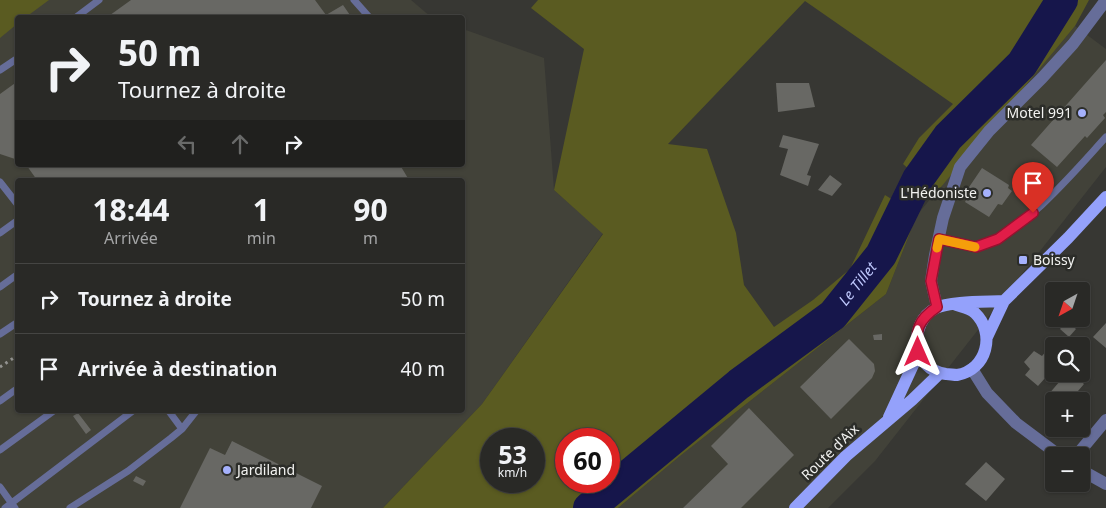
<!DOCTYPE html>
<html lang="fr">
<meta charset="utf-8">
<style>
:root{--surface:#292926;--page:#353532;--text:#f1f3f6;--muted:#a5a6a7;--line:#454543}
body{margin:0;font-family:"Noto Sans",sans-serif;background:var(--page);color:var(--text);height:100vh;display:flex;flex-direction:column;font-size:19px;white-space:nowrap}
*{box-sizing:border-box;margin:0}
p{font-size:16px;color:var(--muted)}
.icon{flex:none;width:28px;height:28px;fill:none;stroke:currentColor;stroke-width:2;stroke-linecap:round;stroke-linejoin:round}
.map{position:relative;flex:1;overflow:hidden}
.drawer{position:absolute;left:15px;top:178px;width:450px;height:235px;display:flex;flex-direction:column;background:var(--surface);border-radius:5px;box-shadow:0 1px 4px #0004,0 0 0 1px var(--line)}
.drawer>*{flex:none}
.guide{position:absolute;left:15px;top:15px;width:450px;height:152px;border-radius:5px;box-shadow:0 1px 4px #0004,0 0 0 1px var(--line);background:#292926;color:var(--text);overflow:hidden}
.needle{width:32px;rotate:220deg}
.tools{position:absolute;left:1045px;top:282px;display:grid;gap:10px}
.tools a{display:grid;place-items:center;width:45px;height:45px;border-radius:5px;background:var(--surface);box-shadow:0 1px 4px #0004,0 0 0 1px var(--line);font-size:25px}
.speed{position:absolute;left:480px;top:428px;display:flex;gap:10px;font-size:25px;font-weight:700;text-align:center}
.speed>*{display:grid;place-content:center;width:65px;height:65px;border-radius:50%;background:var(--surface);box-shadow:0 1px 4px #0004,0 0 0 1px var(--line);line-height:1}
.speed small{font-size:12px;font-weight:400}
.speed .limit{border:8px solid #d22;background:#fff;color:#111}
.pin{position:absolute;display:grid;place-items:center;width:42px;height:42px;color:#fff;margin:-51px -21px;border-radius:50% 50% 50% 0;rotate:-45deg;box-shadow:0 0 5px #0007}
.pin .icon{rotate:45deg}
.me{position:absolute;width:55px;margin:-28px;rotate:0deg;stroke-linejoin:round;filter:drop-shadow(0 0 4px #0008)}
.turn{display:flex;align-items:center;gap:18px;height:105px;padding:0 20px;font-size:22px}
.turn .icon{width:65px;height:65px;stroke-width:2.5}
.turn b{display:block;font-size:35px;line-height:42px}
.lanes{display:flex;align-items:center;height:48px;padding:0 20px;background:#0003;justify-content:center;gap:25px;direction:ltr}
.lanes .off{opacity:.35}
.eta{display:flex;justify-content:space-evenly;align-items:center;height:85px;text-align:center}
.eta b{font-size:30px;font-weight:700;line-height:35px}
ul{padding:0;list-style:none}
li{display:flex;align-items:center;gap:15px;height:70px;padding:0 20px;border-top:1px solid var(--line)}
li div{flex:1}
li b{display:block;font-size:19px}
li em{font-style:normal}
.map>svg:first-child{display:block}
</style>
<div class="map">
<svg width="1106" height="508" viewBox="0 0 1106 508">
<rect width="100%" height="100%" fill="#373733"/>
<!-- built -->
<path fill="#424239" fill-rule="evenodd" d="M0 0H411L431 17 18 18V165H462L463 29 544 58 554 190 603 233 482 404 383 508H0ZM18 180H462V410H18Z
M1075 26 1106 49V167L875 461 828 508H618L680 456 886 294 917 215Z"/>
<!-- green -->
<path fill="#5a5b21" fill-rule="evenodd" d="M0 0H49L26 17 18 18 17 24 0 38Z
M538 0H1089L1075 26 936 193 903 164 919 138 953 104 805 1 668 144 707 149 736 233 744 285 774 327 813 300 850 269 885 195 917 215 886 294 680 456 618 508H383L482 404 603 234 554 190 584 49 531 8ZM491 439H534V481H491ZM566 439H609V481H566Z"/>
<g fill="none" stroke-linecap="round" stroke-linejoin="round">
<!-- river -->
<path stroke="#16164b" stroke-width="32" id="s1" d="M589 508 739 384 833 315 881 255 918 179 948 137 1022 64 1062 0"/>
</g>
<!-- building -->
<path fill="#686864" d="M131 0H315L326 15 343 5 352 18H106Z
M1106 60V112L1103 115 1105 118 1087 138 1085 136 1057 167 1031 145Z
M18 81V160L0 154V94Z
M776 83H809L815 107 778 112Z
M783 135 819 144 807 175 811 176 808 186 780 175 788 149 779 147Z
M28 165H400L409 180H37L27 166Z
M982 168 1009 185 1008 188 1012 191 1002 205 998 204 989 217 965 202 967 198 963 196Z
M830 175 842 184 832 196 818 190Z
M1067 321 1076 329 1069 337 1060 329Z
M1106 323V348L1093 337Z
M882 334V340H874L873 335Z
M849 339 874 364 875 371 872 378 831 419 800 387Z
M1047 350 1054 356V368L1038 386 1025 375 1030 369 1024 362 1034 351 1042 356Z
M1066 374H1074L1084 384 1072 398 1074 400 1072 401H1056L1048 395Z
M749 408 794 455 741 508H683L728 464 711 446Z
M78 413 91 430 86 434 73 416Z
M232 441 322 486 311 508H180L210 448 225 455Z
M986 462 1005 479 986 501 965 484Z
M136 476 146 481 143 486 133 481Z"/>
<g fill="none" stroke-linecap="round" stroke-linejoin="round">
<!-- path -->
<path stroke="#939390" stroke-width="3" stroke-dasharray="2.5 4" stroke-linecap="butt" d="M0 367 18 355"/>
<!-- lane -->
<path stroke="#666d99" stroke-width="7" d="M354 0 370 18
M75 18 99 0
M0 70 18 58
M0 182 18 205
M0 233 18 220
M939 239C950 242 964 248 976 247 1014 244 1080 165 1106 137
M0 287 18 274
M0 334 18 322
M0 401 18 388
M168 410 182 429
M0 450 55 410
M0 487 15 508
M5 508 134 410
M70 508 128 471 171 438 182 429 197 410"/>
<!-- street -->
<path stroke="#666d99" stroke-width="12" d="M937 307 931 281 935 255 943 218 960 167 989 131 1042 78 1073 44 1106 0
M972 369 987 393 1016 423 1060 456
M1076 456 1106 420
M1081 470 1106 484"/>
<!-- primary -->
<path stroke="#94a1fb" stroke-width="12" d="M954 304C961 307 970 308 975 313 996 333 987 370 957 375 954 375 949 374 946 374 912 370 907 323 936 308 950 301 987 302 1004 301
M987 337 1004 301 1068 238 1106 197
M889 417 919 352
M795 508 846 456 912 400 940 373"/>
</g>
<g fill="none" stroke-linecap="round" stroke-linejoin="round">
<defs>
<path id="route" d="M918 352C915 330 918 320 937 307L931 281 939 239 976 247 998 239 1033 213"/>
</defs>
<!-- route casing -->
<use href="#route" stroke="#92132f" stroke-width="12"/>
<!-- route -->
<use href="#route" stroke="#e11d48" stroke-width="9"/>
<!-- slow -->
<path stroke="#f59e0b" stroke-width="9" d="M937 248 939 239 975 247"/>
</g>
<!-- markers -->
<g fill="#a5b1fc" stroke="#2c2d29" stroke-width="2">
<circle cx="1082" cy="113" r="5"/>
<circle cx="987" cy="193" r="5"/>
<rect x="1018" y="255" width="10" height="10" rx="2.5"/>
<circle cx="227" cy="470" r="5"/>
</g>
<g text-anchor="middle" stroke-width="5" stroke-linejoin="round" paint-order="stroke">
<!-- poi labels -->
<g font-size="14" fill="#f3f3f1" stroke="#2c2d29" text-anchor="end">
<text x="1072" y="118">Motel 991</text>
<text x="977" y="198">L'Hédoniste</text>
<text x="1033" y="265" text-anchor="start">Boissy</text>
<text x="237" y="475" text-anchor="start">Jardiland</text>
</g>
<!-- street labels -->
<g font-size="14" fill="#f3f3f1" stroke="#2c2d29">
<text transform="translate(830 452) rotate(-44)" y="5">Route d'Aix</text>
</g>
<!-- water labels -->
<g font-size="15" font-style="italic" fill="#bec7fc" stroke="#2c2d29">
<text dy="5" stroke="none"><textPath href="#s1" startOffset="351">Le Tillet</textPath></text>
</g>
</g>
</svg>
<div class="tools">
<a><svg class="needle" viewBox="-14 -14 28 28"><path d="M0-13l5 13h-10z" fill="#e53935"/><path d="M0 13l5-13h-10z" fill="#a5a6a7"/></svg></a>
<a><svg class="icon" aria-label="search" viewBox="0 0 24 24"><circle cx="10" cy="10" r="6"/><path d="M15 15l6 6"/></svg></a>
<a>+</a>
<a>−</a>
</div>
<div class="speed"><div>53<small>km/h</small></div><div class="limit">60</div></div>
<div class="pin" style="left:1033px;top:213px;background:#d93025"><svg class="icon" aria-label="arrive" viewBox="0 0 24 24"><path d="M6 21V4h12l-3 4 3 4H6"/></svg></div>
<svg class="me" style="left:918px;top:352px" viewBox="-20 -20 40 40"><path d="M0-17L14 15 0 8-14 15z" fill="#e11d48" stroke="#fff" stroke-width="4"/></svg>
<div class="guide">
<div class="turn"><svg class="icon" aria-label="right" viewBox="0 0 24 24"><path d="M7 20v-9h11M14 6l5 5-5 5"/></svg><div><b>50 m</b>Tournez à droite</div></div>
<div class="lanes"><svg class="icon off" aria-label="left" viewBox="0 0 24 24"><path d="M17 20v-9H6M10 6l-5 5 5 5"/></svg><svg class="icon off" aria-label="ahead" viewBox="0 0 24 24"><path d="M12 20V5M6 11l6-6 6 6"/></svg><svg class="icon" aria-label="right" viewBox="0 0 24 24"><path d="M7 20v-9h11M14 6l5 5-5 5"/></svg></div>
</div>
<section class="drawer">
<div class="eta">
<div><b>18:44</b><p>Arrivée</p></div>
<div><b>1</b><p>min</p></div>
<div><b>90</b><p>m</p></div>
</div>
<ul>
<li><svg class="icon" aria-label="right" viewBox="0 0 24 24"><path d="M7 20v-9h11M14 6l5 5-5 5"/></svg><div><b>Tournez à droite</b></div><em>50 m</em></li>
<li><svg class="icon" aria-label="arrive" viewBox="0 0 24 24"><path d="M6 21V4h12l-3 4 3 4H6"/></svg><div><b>Arrivée à destination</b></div><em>40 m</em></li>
</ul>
</section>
</div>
